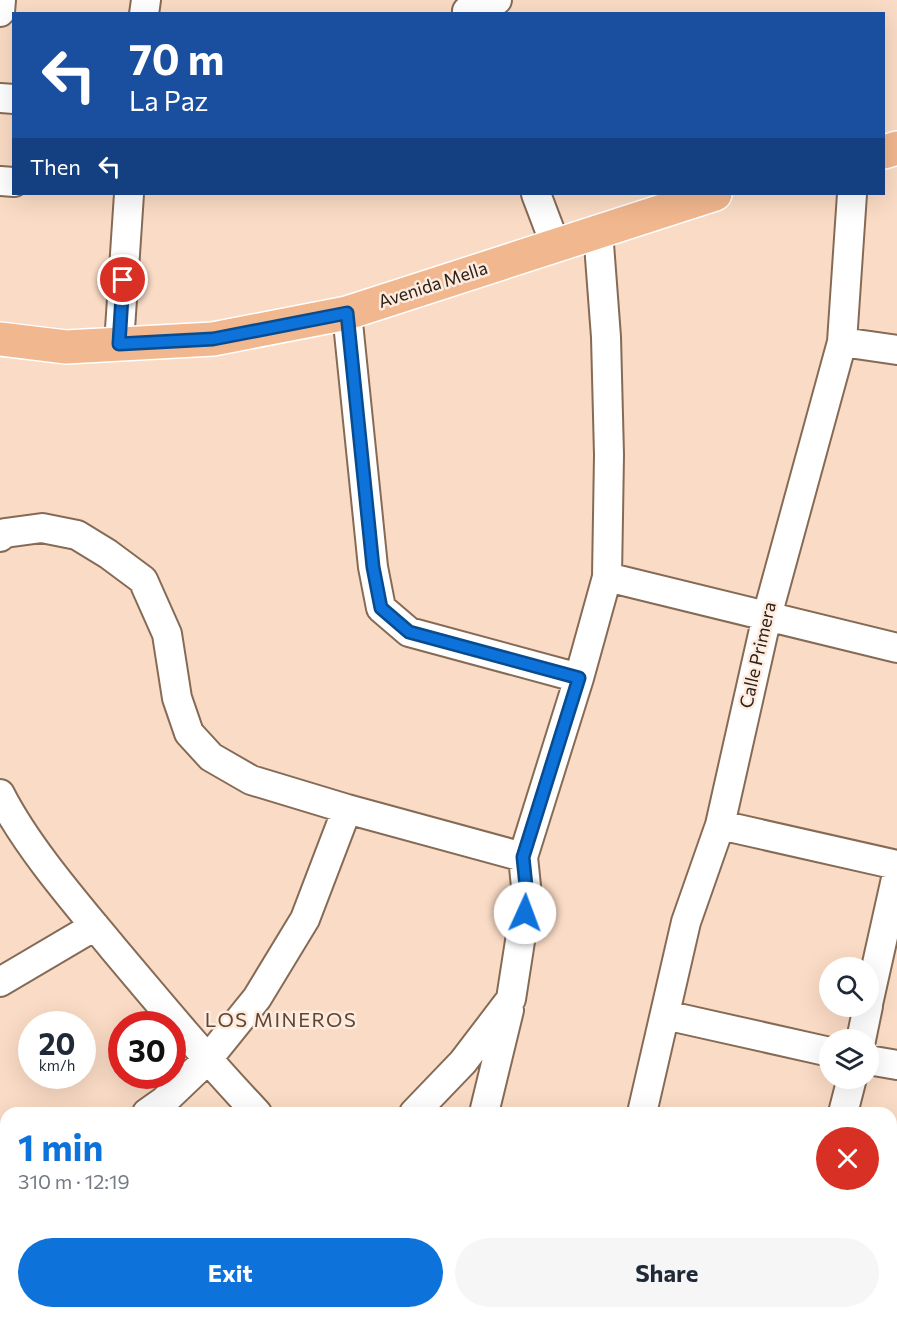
<!DOCTYPE html>
<meta charset="utf-8">
<style>
:root{--surface:#fff;--page:#f6f6f7;--text:#1f2937;--muted:#747a83;--accent:#0d73db}
body{margin:0;font-family:Commissioner,sans-serif;background:var(--page);color:var(--text);height:100vh;display:flex;flex-direction:column;font-size:22px;white-space:nowrap}
*{box-sizing:border-box;margin:0}
p{font-size:20px;color:var(--muted)}
.icon{flex:none;width:33px;height:33px;fill:none;stroke:currentColor;stroke-width:2;stroke-linecap:round;stroke-linejoin:round}
.map{position:relative;flex:1;overflow:hidden}
.drawer{position:absolute;left:0px;top:1107px;width:897px;height:212px;display:flex;flex-direction:column;background:var(--surface);border-radius:18px 18px 0 0;box-shadow:0 6px 24px #0002}
.drawer>*{flex:none}
.hud{position:absolute;left:12px;top:12px;width:873px;height:183px;border-radius:0px;box-shadow:0 6px 24px #0002;background:#1a4fa0;color:#fff;overflow:hidden}
.fabs{position:absolute;left:819px;top:957px;display:grid;gap:12px}
.fabs a{display:grid;place-items:center;width:60px;height:60px;border-radius:50%;background:var(--surface);box-shadow:0 6px 24px #0002;font-size:30px}
.speed{position:absolute;left:18px;top:1011px;display:flex;gap:12px;font-size:30px;font-weight:700;text-align:center}
.speed>*{display:grid;place-content:center;width:78px;height:78px;border-radius:50%;background:var(--surface);box-shadow:0 6px 24px #0002;line-height:1}
.speed small{font-size:15px;font-weight:400}
.speed .limit{border:9px solid #d22;background:#fff;color:#111}
.pin{position:absolute;display:grid;place-items:center;width:51px;height:51px;color:#fff;margin:-26px;border:3px solid #fff;border-radius:50%;box-shadow:0 2px 6px #0007}
.me{position:absolute;width:66px;margin:-33px;rotate:2deg;stroke-linejoin:round;filter:drop-shadow(0 0 4px #0008)}
.turn{display:flex;align-items:center;gap:21px;height:126px;padding:0 18px;font-size:27px}
.turn .icon{width:78px;height:78px;stroke-width:2.5}
.turn b{display:block;font-size:42px;line-height:51px}
.then{display:flex;align-items:center;height:57px;padding:0 18px;background:#0003;gap:12px;font-size:22px}
.round{display:grid;place-items:center;flex:none;width:63px;height:63px;border-radius:32px;background:var(--page)}
.headline{display:flex;align-items:center;justify-content:space-between;height:102px;padding:0 18px}
h1{font-size:36px;font-weight:700;line-height:45px;color:var(--accent)}
.button{display:flex;gap:12px;margin-top:auto;padding:12px 18px}
.button a{flex:1;height:69px;border-radius:36px;background:var(--accent);color:#fff;font-size:24px;font-weight:700;line-height:69px;text-align:center}
.button a+a{background:var(--page);color:var(--text)}
.map>svg:first-child{display:block}
</style>
<div class="map">
<svg width="897" height="1318" viewBox="0 0 897 1318">
<rect width="100%" height="100%" fill="#fadbc5"/>
<g fill="none" stroke-linecap="round" stroke-linejoin="round">
<defs>
<path id="minor" d="M467 11 497 0
M0 12 1 0
M144 14 146 0
M0 98 14 99
M0 181 14 182
M536 194 555 244
M347 313 373 567 381 608 409 632 579 678
M842 342 897 350
M119 344 129 194
M0 537 5 533 42 528 77 535 108 554 143 580 167 634 177 698 189 733 211 757 251 780 347 809 523 857
M607 577 897 648
M0 794C27 847 75 902 113 948 160 1004 207 1060 257 1113
M720 825 897 865
M0 982 95 926
M868 1004 897 874
M665 1015 830 1052
M861 1040 868 1006
M868 1060 897 1065
M147 1113 164 1101 207 1060 257 998 305 919 347 809
M414 1113 463 1062 511 999 527 896 523 857 579 678 607 577 609 455 606 337 598 231
M484 1113 509 1010
M642 1113 686 922 720 825 767 616 842 342 852 194
M843 1113 852 1078
M0 1183 6 1181
M891 1254H897
M409 1312 412 1318
M125 1318 140 1312
M435 1318 437 1312
M598 1318 599 1312
M789 1318 791 1312"/>
<path id="major" d="M884 152 897 148
M0 339 66 347 213 339 347 313 715 194"/>
</defs>
<!-- minor casing -->
<use href="#minor" stroke="#856b56" stroke-width="32"/>
<!-- major casing -->
<use href="#major" stroke="#fff" stroke-width="36"/>
<!-- minor -->
<use href="#minor" stroke="#fff" stroke-width="28"/>
<!-- major -->
<use href="#major" stroke="#f1b78e" stroke-width="33"/>
</g>
<g fill="none" stroke-linecap="round" stroke-linejoin="round">
<defs>
<path id="route" d="M123 280 119 344 213 339 347 313 373 567 381 608 409 632 579 678 523 857 527 896 525 913"/>
</defs>
<!-- route casing -->
<use href="#route" stroke="#084b8e" stroke-width="15"/>
<!-- route -->
<use href="#route" stroke="#0d73db" stroke-width="10"/>
</g>
<g text-anchor="middle" stroke-width="5" stroke-linejoin="round" paint-order="stroke">
<!-- street labels -->
<g font-size="18" fill="#2c2119" stroke="#feebde">
<text transform="translate(433 285) rotate(-18)" y="6">Avenida Mella</text>
<text transform="translate(758 655) rotate(-77)" y="6">Calle Primera</text>
</g>
<!-- neighbourhood labels -->
<g font-size="20" letter-spacing="1.5" fill="#5e4633" stroke="#feebde">
<text x="281" y="1027">LOS MINEROS</text>
</g>
</g>
</svg>
<div class="fabs">
<a><svg class="icon" aria-label="search" viewBox="0 0 24 24"><circle cx="10" cy="10" r="6"/><path d="M15 15l6 6"/></svg></a>
<a><svg class="icon" aria-label="layers" viewBox="0 0 24 24"><path d="M12 4l9 5-9 5-9-5zM3 14l9 5 9-5"/></svg></a>
</div>
<div class="speed"><div>20<small>km/h</small></div><div class="limit">30</div></div>
<div class="pin" style="left:123px;top:280px;background:#d93025"><svg class="icon" aria-label="arrive" viewBox="0 0 24 24"><path d="M6 21V4h12l-3 4 3 4H6"/></svg></div>
<svg class="me" style="left:525px;top:913px" viewBox="-20 -20 40 40"><circle r="19" fill="#fff"/><path d="M0-13L10 11 0 6-10 11z" fill="#0d73db"/></svg>
<div class="hud">
<div class="turn"><svg class="icon" aria-label="left" viewBox="0 0 24 24"><path d="M17 20v-9H6M10 6l-5 5 5 5"/></svg><div><b>70 m</b>La Paz</div></div>
<div class="then">Then<svg class="icon" aria-label="left" viewBox="0 0 24 24"><path d="M17 20v-9H6M10 6l-5 5 5 5"/></svg></div>
</div>
<section class="drawer">
<div class="headline"><div><h1>1 min</h1><p>310 m · 12:19</p></div><a class="round" style="background:#d93025;color:#fff"><svg class="icon" aria-label="close" viewBox="0 0 24 24"><path d="M6 6l12 12M18 6L6 18"/></svg></a></div>
<div class="button"><a>Exit</a><a>Share</a></div>
</section>
</div>
